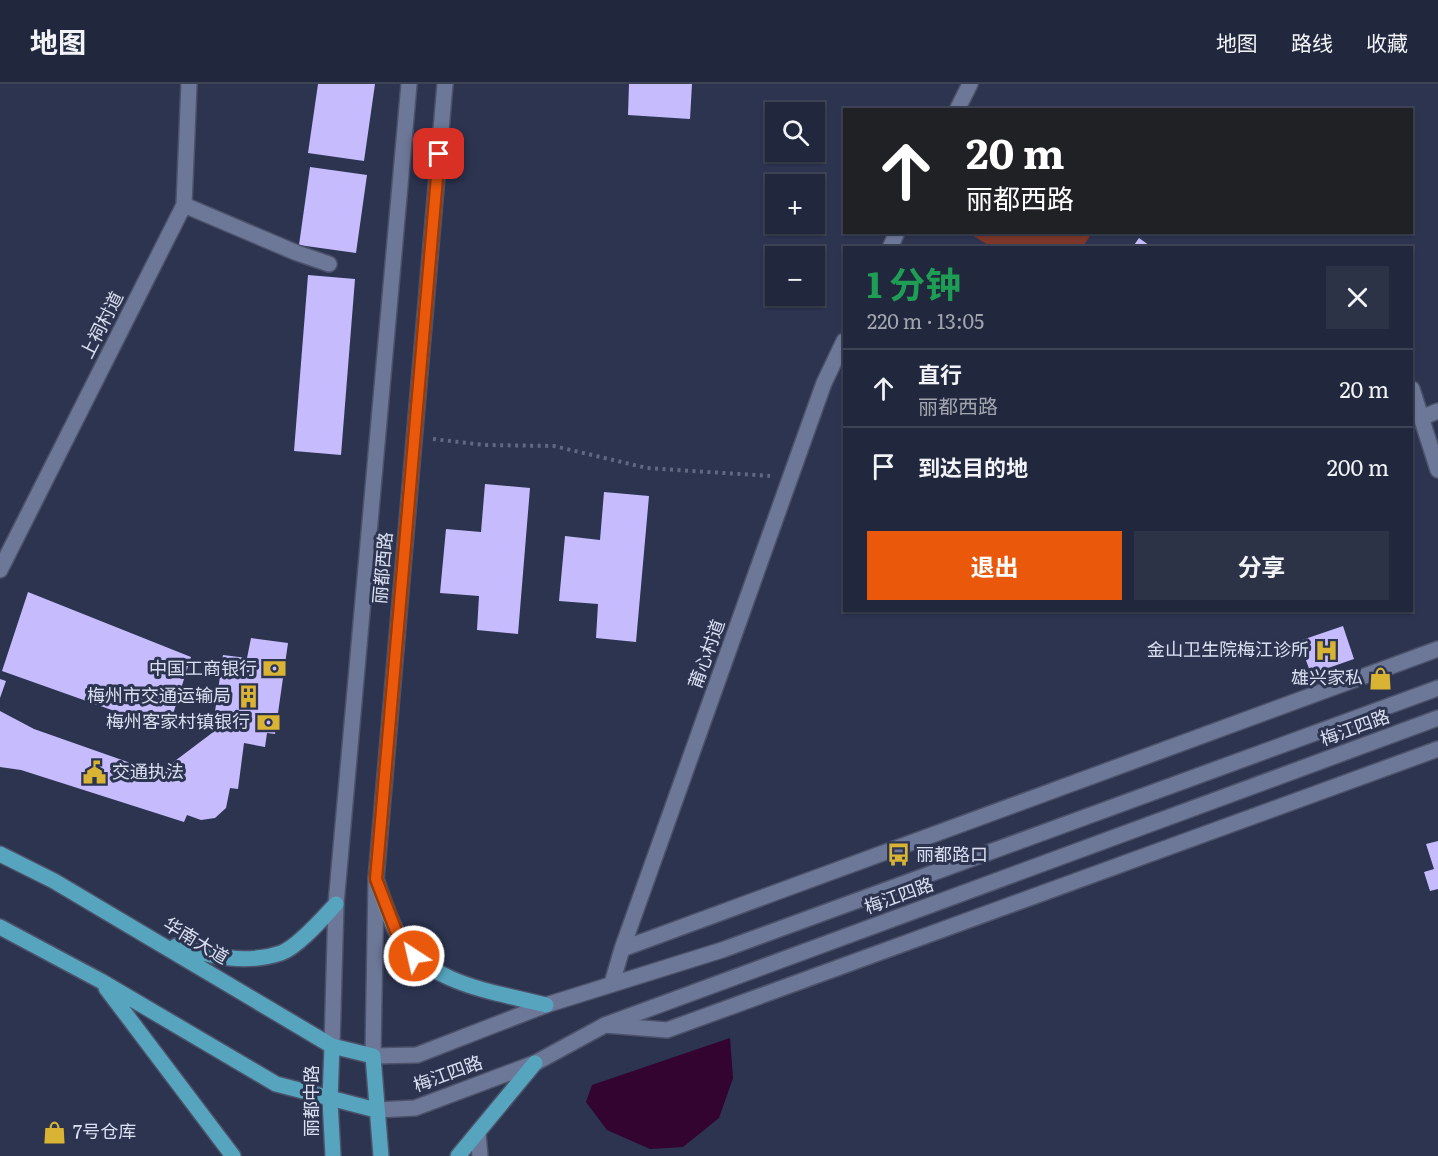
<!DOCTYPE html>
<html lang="zh">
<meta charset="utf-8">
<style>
:root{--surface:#21273c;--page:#2d3347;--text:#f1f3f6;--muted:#a2a5af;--line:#3e4456;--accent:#ea580c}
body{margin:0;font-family:Literata,"Noto Sans SC",serif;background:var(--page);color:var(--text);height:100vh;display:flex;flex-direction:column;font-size:22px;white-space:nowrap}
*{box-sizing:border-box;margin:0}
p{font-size:20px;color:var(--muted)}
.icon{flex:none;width:33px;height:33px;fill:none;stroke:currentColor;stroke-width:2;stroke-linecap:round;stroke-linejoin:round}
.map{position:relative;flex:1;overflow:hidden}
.drawer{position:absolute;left:843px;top:162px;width:570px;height:366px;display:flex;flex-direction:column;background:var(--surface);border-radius:0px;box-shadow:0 2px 4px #0004,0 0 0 2px var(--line)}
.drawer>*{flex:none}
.hud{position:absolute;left:843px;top:24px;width:570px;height:126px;border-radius:0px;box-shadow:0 2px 4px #0004,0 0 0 2px var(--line);background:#202124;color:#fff;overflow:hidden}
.tools{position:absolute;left:765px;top:18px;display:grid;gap:12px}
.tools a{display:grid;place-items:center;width:60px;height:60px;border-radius:0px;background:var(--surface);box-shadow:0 2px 4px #0004,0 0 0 2px var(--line);font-size:30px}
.pin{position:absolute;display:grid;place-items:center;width:51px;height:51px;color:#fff;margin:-26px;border-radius:12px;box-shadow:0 3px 9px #0006}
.me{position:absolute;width:66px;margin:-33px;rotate:325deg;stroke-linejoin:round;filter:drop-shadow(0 0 4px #0008)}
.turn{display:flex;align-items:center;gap:21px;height:126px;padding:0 24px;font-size:27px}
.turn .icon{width:78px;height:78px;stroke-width:2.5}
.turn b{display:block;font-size:42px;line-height:51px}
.round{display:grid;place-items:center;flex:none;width:63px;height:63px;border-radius:0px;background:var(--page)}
.headline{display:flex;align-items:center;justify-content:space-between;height:102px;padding:0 24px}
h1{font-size:36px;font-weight:700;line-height:45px;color:#1e9e55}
.primary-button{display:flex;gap:12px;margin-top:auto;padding:12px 24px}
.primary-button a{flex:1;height:69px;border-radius:0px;background:var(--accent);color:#fff;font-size:24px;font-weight:700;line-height:69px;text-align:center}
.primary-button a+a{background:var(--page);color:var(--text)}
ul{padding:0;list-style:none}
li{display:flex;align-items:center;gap:18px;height:78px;padding:0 24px;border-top:2px solid var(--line)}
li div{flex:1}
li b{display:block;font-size:22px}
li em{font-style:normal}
header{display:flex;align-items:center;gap:36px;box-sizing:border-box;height:84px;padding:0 30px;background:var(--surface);border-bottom:2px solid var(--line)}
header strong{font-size:28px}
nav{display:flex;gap:33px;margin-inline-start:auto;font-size:21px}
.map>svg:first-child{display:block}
</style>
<header>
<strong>地图</strong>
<nav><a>地图</a><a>路线</a><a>收藏</a></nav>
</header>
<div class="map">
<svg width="1438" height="1072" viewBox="0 0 1438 1072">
<rect width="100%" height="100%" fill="#2c3450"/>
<!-- green -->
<path fill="#7c362a" d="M969 149H1092L1082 164 991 163Z"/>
<!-- water -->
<path fill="#32042f" d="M730 954 733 994 719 1034 683 1063 650 1065 607 1046 586 1018 592 1001Z"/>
<!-- building -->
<path fill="#c6bcfd" d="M318 0H375L364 77 308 69Z
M629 0H692L690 35 628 31Z
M310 83 367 91 356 169 299 161Z
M1139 154 1153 164H1132Z
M308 191 355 195 341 371 294 367Z
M485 400 530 404 518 550 477 546 479 512 440 509 446 445 481 448Z
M604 408 649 412 636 558 596 554 598 520 559 517 565 452 600 456Z
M28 508 191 573 168 646 2 587Z
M1343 542 1354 575 1311 590 1299 557Z
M251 554 288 559 275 650 267 649 265 663 244 659 238 705 230 704 226 724 215 734 201 736 187 731 184 738 21 686 0 683V627L34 645 159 689 212 649 223 571 247 574Z
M0 595 6 597 0 614Z
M1438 757V805L1430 807 1424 788 1434 785 1426 760Z"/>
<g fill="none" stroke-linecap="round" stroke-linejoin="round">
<defs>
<path id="street" d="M957 26 970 0
M184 121 297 169 329 180
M890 164 897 148
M1412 305 1438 386
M1421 334 1438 327
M0 486 184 121 189 0
M622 865 1438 565
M612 899 622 865 824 299 844 257
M605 941 667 946 1438 665"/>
<path id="secondary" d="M445 0 376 795 373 972 417 971 546 921 722 866 1438 604
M332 962 336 820 409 0
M376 1026 415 1024 535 979 605 941 1438 634
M478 1050 480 1072"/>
<path id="primary" d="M0 770 54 797 332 962 373 972 381 1072
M376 795C382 812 388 831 396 847 426 901 492 907 546 921
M0 843 101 897 276 1000 376 1026
M176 862C210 872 246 881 281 869 298 863 323 834 336 820
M106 904 233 1072
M332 962 330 1016 333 1072
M458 1072 535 979"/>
</defs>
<!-- street casing -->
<use href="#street" stroke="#4c526a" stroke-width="18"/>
<!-- secondary casing -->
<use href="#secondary" stroke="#4c526a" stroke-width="18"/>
<!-- primary casing -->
<use href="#primary" stroke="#4c526a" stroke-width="18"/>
<!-- path -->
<path stroke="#616881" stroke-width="4" stroke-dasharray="3 4.5" stroke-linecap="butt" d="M433 355 484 361 554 362 647 384 770 392"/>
<!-- street -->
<use href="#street" stroke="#6d7797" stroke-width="15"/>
<!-- secondary -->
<use href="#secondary" stroke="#6d7797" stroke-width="15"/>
<!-- primary -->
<use href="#primary" stroke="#56a4be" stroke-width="15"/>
</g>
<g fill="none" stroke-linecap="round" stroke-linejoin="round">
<defs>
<path id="route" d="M414 872 396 847 376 795 439 70"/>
</defs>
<!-- route casing -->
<use href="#route" stroke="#983908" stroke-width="15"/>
<!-- route -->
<use href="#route" stroke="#ea580c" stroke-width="10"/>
</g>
<!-- icons -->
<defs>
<symbol id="hospital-bare" viewBox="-9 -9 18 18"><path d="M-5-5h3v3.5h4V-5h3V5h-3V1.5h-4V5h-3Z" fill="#d9b334" stroke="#2c3450" stroke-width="2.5" paint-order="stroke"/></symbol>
<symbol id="bank-bare" viewBox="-9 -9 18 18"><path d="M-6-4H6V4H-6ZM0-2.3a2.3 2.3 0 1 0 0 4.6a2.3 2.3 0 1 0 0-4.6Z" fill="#d9b334" stroke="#2c3450" stroke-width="2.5" paint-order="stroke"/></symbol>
<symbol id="shop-bare" viewBox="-9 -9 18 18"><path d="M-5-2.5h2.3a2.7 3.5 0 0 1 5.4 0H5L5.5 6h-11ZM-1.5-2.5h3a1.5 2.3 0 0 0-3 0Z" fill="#d9b334" stroke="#2c3450" stroke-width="2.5" paint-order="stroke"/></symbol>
<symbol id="building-bare" viewBox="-9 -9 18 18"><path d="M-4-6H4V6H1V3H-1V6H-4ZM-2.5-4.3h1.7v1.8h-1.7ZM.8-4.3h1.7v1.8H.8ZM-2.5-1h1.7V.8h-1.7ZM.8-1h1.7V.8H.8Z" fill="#d9b334" stroke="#2c3450" stroke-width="2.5" paint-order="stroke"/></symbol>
<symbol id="civic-bare" viewBox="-9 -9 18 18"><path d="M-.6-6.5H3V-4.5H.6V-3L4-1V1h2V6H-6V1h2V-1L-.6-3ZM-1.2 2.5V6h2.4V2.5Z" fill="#d9b334" stroke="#2c3450" stroke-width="2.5" paint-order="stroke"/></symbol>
<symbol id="bus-bare" viewBox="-9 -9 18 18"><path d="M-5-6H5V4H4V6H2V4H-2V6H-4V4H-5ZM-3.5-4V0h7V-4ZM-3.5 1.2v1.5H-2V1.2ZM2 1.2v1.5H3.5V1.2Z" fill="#d9b334" stroke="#2c3450" stroke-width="2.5" paint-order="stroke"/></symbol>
</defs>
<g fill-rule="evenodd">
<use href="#hospital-bare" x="1310" y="550" width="33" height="33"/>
<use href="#bank-bare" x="258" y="568" width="33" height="33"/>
<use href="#shop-bare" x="1364" y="578" width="33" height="33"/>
<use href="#building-bare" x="232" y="596" width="33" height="33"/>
<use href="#bank-bare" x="252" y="622" width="33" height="33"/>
<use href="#civic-bare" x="78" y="672" width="33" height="33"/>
<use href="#bus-bare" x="882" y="754" width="33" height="33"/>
<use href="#shop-bare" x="38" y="1032" width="33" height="33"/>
</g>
<g text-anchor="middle" stroke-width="6" stroke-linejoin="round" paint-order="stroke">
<!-- street labels -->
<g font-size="18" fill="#dae0f2" stroke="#2c3450">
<text transform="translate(102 241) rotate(-63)" y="6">上祠村道</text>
<text transform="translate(383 484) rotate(-85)" y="6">丽都西路</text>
<text transform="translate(707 570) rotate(-70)" y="6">莆心村道</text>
<text transform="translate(1355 644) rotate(-20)" y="6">梅江四路</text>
<text transform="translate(899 812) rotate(-20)" y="6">梅江四路</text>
<text transform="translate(196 857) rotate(31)" y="6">华南大道</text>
<text transform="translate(448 990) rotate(-20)" y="6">梅江四路</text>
<text transform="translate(312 1017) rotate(-90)" y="6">丽都中路</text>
</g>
<!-- poi labels -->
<g font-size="18" fill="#dae0f2" stroke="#2c3450" text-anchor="end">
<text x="1309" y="572">金山卫生院梅江诊所</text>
<text x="257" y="591">中国工商银行</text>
<text x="1363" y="600">雄兴家私</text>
<text x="231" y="618">梅州市交通运输局</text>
<text x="250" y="644">梅州客家村镇银行</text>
<text x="112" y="694" text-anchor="start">交通执法</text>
<text x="916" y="777" text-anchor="start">丽都路口</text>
<text x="73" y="1054" text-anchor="start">7号仓库</text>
</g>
</g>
</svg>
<div class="tools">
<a><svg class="icon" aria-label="search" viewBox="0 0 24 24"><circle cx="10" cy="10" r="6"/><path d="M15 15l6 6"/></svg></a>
<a>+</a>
<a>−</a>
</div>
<div class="pin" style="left:439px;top:70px;background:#d93025"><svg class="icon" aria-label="arrive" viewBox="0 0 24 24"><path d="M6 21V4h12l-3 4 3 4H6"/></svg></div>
<svg class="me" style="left:414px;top:872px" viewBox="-20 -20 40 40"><circle r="17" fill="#ea580c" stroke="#fff" stroke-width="3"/><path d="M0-11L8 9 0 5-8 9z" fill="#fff"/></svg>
<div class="hud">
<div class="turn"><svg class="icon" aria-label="ahead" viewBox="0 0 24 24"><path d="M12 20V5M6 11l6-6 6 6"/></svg><div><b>20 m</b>丽都西路</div></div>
</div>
<section class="drawer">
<div class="headline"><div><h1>1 分钟</h1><p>220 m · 13:05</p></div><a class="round"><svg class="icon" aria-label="close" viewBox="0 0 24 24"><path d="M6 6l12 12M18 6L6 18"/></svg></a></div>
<ul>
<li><svg class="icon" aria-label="ahead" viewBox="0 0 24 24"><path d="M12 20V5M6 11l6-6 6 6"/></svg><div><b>直行</b><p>丽都西路</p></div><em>20 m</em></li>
<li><svg class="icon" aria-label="arrive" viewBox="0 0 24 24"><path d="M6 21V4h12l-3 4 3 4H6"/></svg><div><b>到达目的地</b></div><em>200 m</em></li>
</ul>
<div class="primary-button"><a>退出</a><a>分享</a></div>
</section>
</div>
